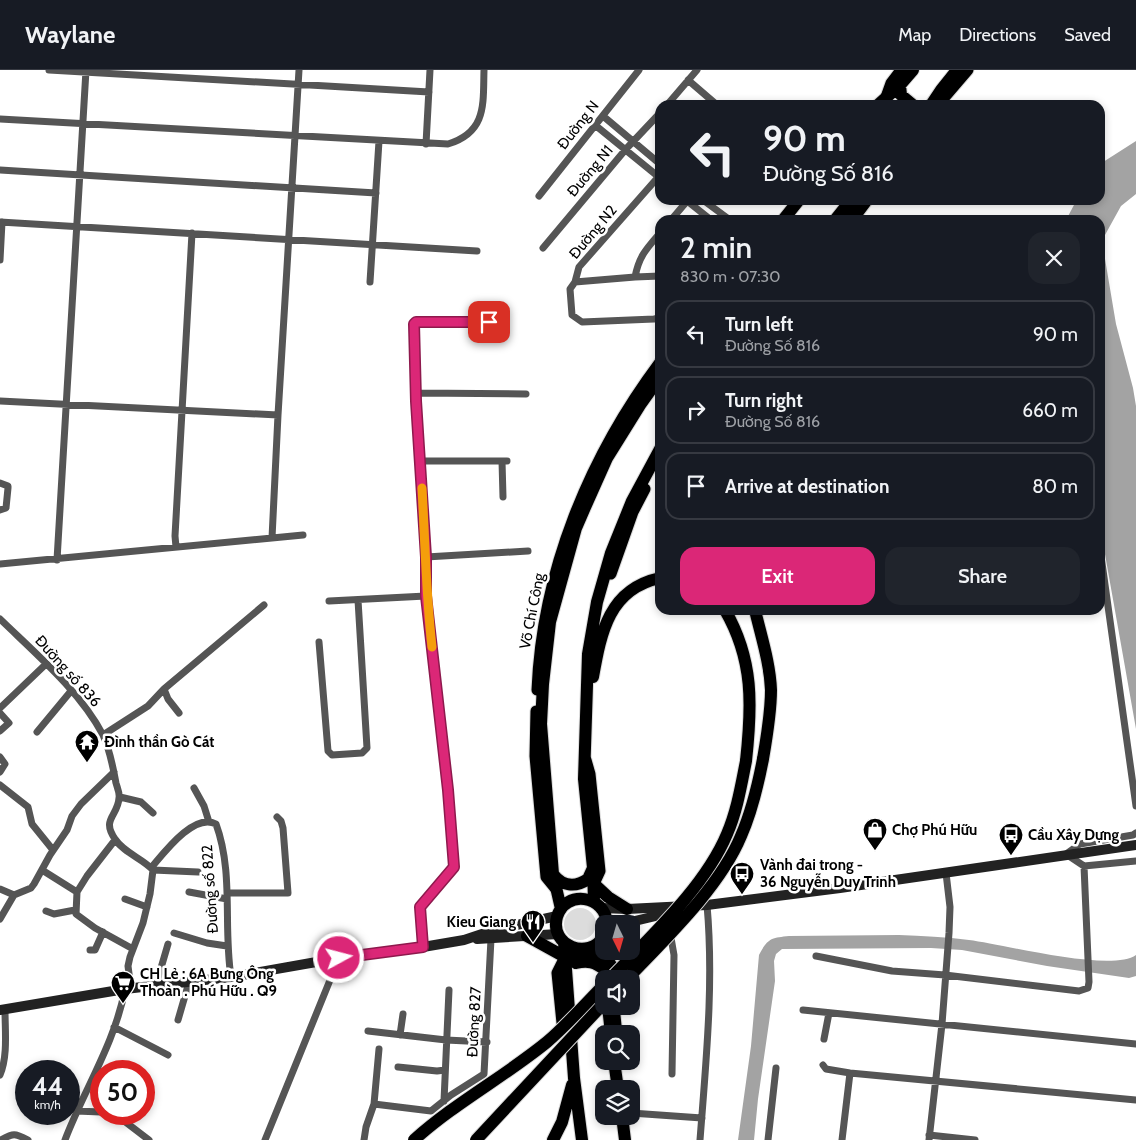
<!DOCTYPE html>
<meta charset="utf-8">
<style>
:root{--surface:#171b24;--page:#20242c;--text:#f1f3f6;--muted:#9ea1a6;--line:#363941;--accent:#db2777}
body{margin:0;font-family:Cabin,sans-serif;background:var(--page);color:var(--text);height:100vh;display:flex;flex-direction:column;font-size:19px;white-space:nowrap}
*{box-sizing:border-box;margin:0}
p{font-size:16px;color:var(--muted)}
.icon{flex:none;width:28px;height:28px;fill:none;stroke:currentColor;stroke-width:2;stroke-linecap:round;stroke-linejoin:round}
.map{position:relative;flex:1;overflow:hidden}
.panel{position:absolute;left:655px;top:145px;width:450px;height:400px;display:flex;flex-direction:column;background:var(--surface);border-radius:15px;box-shadow:0 2px 8px #0003}
.panel>*{flex:none}
.guide{position:absolute;left:655px;top:30px;width:450px;height:105px;border-radius:15px;box-shadow:0 2px 8px #0003;background:#171b24;color:var(--text);overflow:hidden}
.needle{width:32px;rotate:175deg}
.fabs{position:absolute;left:595px;top:845px;display:grid;gap:10px}
.fabs a{display:grid;place-items:center;width:45px;height:45px;border-radius:10px;background:var(--surface);box-shadow:0 2px 8px #0003;font-size:25px}
.speed{position:absolute;left:15px;top:990px;display:flex;gap:10px;font-size:25px;font-weight:700;text-align:center}
.speed>*{display:grid;place-content:center;width:65px;height:65px;border-radius:50%;background:var(--surface);box-shadow:0 2px 8px #0003;line-height:1}
.speed small{font-size:12px;font-weight:400}
.speed .limit{border:8px solid #d22;background:#fff;color:#111}
.pin{position:absolute;display:grid;place-items:center;width:42px;height:42px;color:#fff;margin:-21px;border-radius:10px;box-shadow:0 2px 8px #0006}
.me{position:absolute;width:55px;margin:-28px;rotate:83deg;stroke-linejoin:round;filter:drop-shadow(0 0 4px #0008)}
.turn{display:flex;align-items:center;gap:18px;height:105px;padding:0 25px;font-size:22px}
.turn .icon{width:65px;height:65px;stroke-width:2.5}
.turn b{display:block;font-size:35px;line-height:42px}
.round{display:grid;place-items:center;flex:none;width:52px;height:52px;border-radius:15px;background:var(--page)}
.head{display:flex;align-items:center;justify-content:space-between;height:85px;padding:0 25px}
h1{font-size:30px;font-weight:600;line-height:38px}
.primary-button{display:flex;gap:10px;margin-top:auto;padding:10px 25px}
.primary-button a{flex:1;height:58px;border-radius:15px;background:var(--accent);color:#fff;font-size:20px;font-weight:600;line-height:58px;text-align:center}
.primary-button a+a{background:var(--page);color:var(--text)}
ul{padding:0;list-style:none}
li{display:flex;align-items:center;gap:15px;height:68px;margin:0 10px 8px;padding:0 15px;border:2px solid var(--line);border-radius:15px}
li div{flex:1}
li b{display:block;font-size:19px}
li em{font-style:normal}
header{display:flex;align-items:center;gap:30px;box-sizing:border-box;height:70px;padding:0 25px;background:var(--surface);border-bottom:1px solid var(--line)}
header strong{font-size:24px}
nav{display:flex;gap:28px;margin-inline-start:auto;font-size:18px}
.map>svg:first-child{display:block}
</style>
<header>
<strong>Waylane</strong>
<nav><a>Map</a><a>Directions</a><a>Saved</a></nav>
</header>
<div class="map">
<svg width="1136" height="1070" viewBox="0 0 1136 1070">
<rect width="100%" height="100%" fill="#fff"/>
<!-- green -->
<path fill="#dcdcdc" d="M564 854a16 16 0 1 1 32 0a16 16 0 1 1-32 0Z"/>
<!-- water -->
<path fill="#a3a3a3" d="M1136 71V124L1121 136 1105 165 1104 183 1116 254 1133 318 1136 336V659L1100 456V150H1066L1074 135 1073 130H1100V94Z
M899 865C922 866 946 867 969 870 1002 874 1111 903 1136 885V906L1129 908 1047 896 962 880 931 878 782 879 776 884 774 891 775 911 758 1029 754 1070H738L751 976 759 885C768 868 771 868 789 866Z"/>
<g fill="none" stroke-linecap="round" stroke-linejoin="round">
<defs>
<path id="primary" d="M886 27 891 13 901 0
M934 35 944 28 968 0
M847 145 859 130
M611 504 633 442 645 419
M537 620C542 501 589 387 660 292
M536 641 535 686 546 807 555 818
M586 690 590 704 600 801 594 814
M605 885 612 896V909
M614 936 616 955
M563 963 557 903 565 887"/>
<path id="highway" d="M900 15 901 25 913 35
M878 35 900 15 913 0
M931 35 941 20 957 0
M783 150 799 130
M835 150 851 130
M852 150 867 130
M725 540C754 590 752 636 746 691
M755 540C761 566 770 593 771 620 771 643 767 666 763 689
M593 607C601 562 609 519 660 508
M553 804C562 816 575 818 588 809L593 798
M594 814 608 827 627 839
M594 831 593 798 584 709 588 584 597 532 611 483 632 431 660 379
M561 839 553 804 541 654 543 614 550 552 576 458 586 435 607 388 640 335 660 307
M527 866 565 887 584 883 605 885
M604 866C589 891 549 876 557 847 565 819 606 825 607 854
M564 872 574 1008 582 1070
M576 893C588 890 595 892 605 900
M608 936 611 964
M614 991 618 1019
M622 1046 625 1070
M553 1070 562 1052 572 1015"/>
</defs>
<!-- primary casing -->
<use href="#primary" stroke="#dbdbdb" stroke-width="13"/>
<!-- highway casing -->
<use href="#highway" stroke="#dbdbdb" stroke-width="14"/>
<!-- street -->
<path stroke="#555" stroke-width="7" d="M49 0 429 22
M688 10 717 35
M667 35 697 0
M603 46 660 94
M0 49 448 74C487 62 483 34 484 0
M595 55 660 108
M426 74 430 0
M0 100 376 123
M660 105 579 197 575 212 570 219 572 245 582 252 654 249 660 248
M539 126 639 0
M686 130 711 150
M703 130 730 150
M671 150 688 130
M0 152 477 181
M660 163C647 178 639 186 635 207L660 206
M543 178 626 79 660 43
M0 190 2 152
M370 212 379 71
M575 212 635 207
M416 323 526 324
M0 331 278 345
M420 391H507
M502 391 503 427
M0 413 8 416V418L6 438 0 440
M272 468 278 345 299 0
M176 477 175 466 192 163
M1100 479 1136 736
M426 487 528 481
M57 490 86 0
M0 494 303 465
M329 531 426 526
M0 549C35 583 80 621 103 665 110 680 113 697 116 713 117 717 120 723 119 728 118 746 101 749 115 769 124 783 142 788 153 800L150 824 143 853 130 887 128 896 131 919
M319 572 328 681 332 685 362 683 367 678 358 530
M164 619 168 629 179 643
M0 638 46 594
M0 643 9 653 0 661
M37 662 71 621
M103 665 148 636 164 619 264 535
M0 687 5 694 0 702
M0 715 28 737 32 754 53 780
M194 718 204 736 209 752
M120 727 141 732 153 743
M1136 763 1133 765 1080 774 1066 784 1084 796 1136 791
M151 798C163 784 194 742 216 754 234 803 223 856 231 907
M42 800 77 822 76 844 95 858 133 879
M153 800 198 802
M0 819 14 825
M77 822 87 806 115 770
M189 822 227 829
M227 823H288L283 758 281 751 277 747
M14 825 31 818 34 814 50 785 67 760 72 746 81 734 114 702
M125 829 147 837
M46 841 54 844 75 840
M0 849 14 825
M670 862 674 885 672 1004
M174 863 207 873 227 876
M423 877 420 837 454 797 448 720 426 526V487L416 331 414 254 416 252H489
M90 880H95L103 862
M816 886 892 901 945 905 1079 921 1088 918 1089 912 1084 796
M156 915 168 874
M803 940 1136 974
M178 950 187 919 188 911
M114 957 168 985
M368 961 446 970 487 972
M400 965 403 944
M824 969 829 943
M823 995 826 999 850 1003 1136 1030
M398 997 437 1001 445 1000
M0 1005C8 986 5 961 5 940
M444 1031 449 920
M374 1034 431 1041 451 1025 484 1004 491 869
M69 1037 76 1041 101 1042
M631 1043 702 1048
M115 1044 149 1070
M929 1065 975 1070
M1 1070C13 1063 15 1063 28 1070
M65 1070C84 1020 115 973 125 919
M265 1070 339 888
M364 1070 366 1057 374 1034 379 979
M700 1070C706 991 714 913 707 835
M768 1070 776 998
M842 1070 850 1003
M929 1070 942 954 949 863 950 837 946 803"/>
<!-- secondary -->
<path stroke="#222" stroke-width="10" d="M602 838 627 839 707 835 840 818 1136 775
M622 854 677 841
M477 869 558 864
M0 940 125 919 231 907 339 888 423 877 464 870 494 860 557 846"/>
<!-- primary -->
<use href="#primary" stroke="#000" stroke-width="11"/>
<!-- highway -->
<use href="#highway" stroke="#000" stroke-width="12"/>
<defs>
<path id="highway-bridge" d="M610 909C649 868 705 817 727 764 737 741 741 716 746 691
M627 909C665 869 720 817 741 766 752 741 758 715 763 689
M414 1070C455 1033 504 1007 547 972 567 955 585 934 604 915
M476 1070 604 933"/>
</defs>
<!-- highway-bridge casing -->
<use href="#highway-bridge" stroke="#dbdbdb" stroke-width="14" stroke-linecap="butt"/>
<!-- highway-bridge -->
<use href="#highway-bridge" stroke="#000" stroke-width="12"/>
</g>
<g fill="none" stroke-linecap="round" stroke-linejoin="round">
<defs>
<path id="route" d="M339 888 423 877 420 837 454 797 448 720 426 526V487L416 331 414 254 416 252H489"/>
</defs>
<!-- route casing -->
<use href="#route" stroke="#8e194d" stroke-width="12"/>
<!-- route -->
<use href="#route" stroke="#db2777" stroke-width="9"/>
<!-- slow -->
<path stroke="#f59e0b" stroke-width="9" d="M422 418C425 471 426 524 432 577"/>
</g>
<!-- icons -->
<defs>
<symbol id="temple-pin" viewBox="-11 -11 22 30"><path d="M0 17L-7.5 6A9.5 9.5 0 1 1 7.5 6Z" fill="#000" stroke="#fff"/><path d="M0-6L5-2H3V0L6.5 2.5H4V6H1.5V3h-3V6H-4V2.5H-6.5L-3 0V-2H-5Z" fill="#fff"/></symbol>
<symbol id="shop-pin" viewBox="-11 -11 22 30"><path d="M0 17L-7.5 6A9.5 9.5 0 1 1 7.5 6Z" fill="#000" stroke="#fff"/><path d="M-5-2.5h2.3a2.7 3.5 0 0 1 5.4 0H5L5.5 6h-11ZM-1.5-2.5h3a1.5 2.3 0 0 0-3 0Z" fill="#fff"/></symbol>
<symbol id="bus-pin" viewBox="-11 -11 22 30"><path d="M0 17L-7.5 6A9.5 9.5 0 1 1 7.5 6Z" fill="#000" stroke="#fff"/><path d="M-5-6H5V4H4V6H2V4H-2V6H-4V4H-5ZM-3.5-4V0h7V-4ZM-3.5 1.2v1.5H-2V1.2ZM2 1.2v1.5H3.5V1.2Z" fill="#fff"/></symbol>
<symbol id="restaurant-pin" viewBox="-11 -11 22 30"><path d="M0 17L-7.5 6A9.5 9.5 0 1 1 7.5 6Z" fill="#000" stroke="#fff"/><path d="M-5-6h1v4h1v-4h1v4h1v-4h1v5L-1.5 .5V6h-2V.5L-5-1ZM5-6V6H3V1.5H1.5Q1.5-4 5-6Z" fill="#fff"/></symbol>
<symbol id="supermarket-pin" viewBox="-11 -11 22 30"><path d="M0 17L-7.5 6A9.5 9.5 0 1 1 7.5 6Z" fill="#000" stroke="#fff"/><path d="M-6-5.5h2.5l.6 2H6L4.5 2H-2.5L-4.4-4H-6ZM-1.5 3.2a1.3 1.3 0 1 0 .1 0ZM3 3.2a1.3 1.3 0 1 0 .1 0Z" fill="#fff"/></symbol>
</defs>
<g fill-rule="evenodd">
<use href="#temple-pin" x="73" y="658" width="28" height="38"/>
<use href="#shop-pin" x="861" y="746" width="28" height="38"/>
<use href="#bus-pin" x="997" y="751" width="28" height="38"/>
<use href="#bus-pin" x="728" y="790" width="28" height="38"/>
<use href="#restaurant-pin" x="519" y="838" width="28" height="38"/>
<use href="#supermarket-pin" x="109" y="899" width="28" height="38"/>
</g>
<g text-anchor="middle" stroke-width="5" stroke-linejoin="round" paint-order="stroke">
<!-- street labels -->
<g font-size="15" fill="#000" stroke="#fff">
<text transform="translate(578 55) rotate(-52)" y="5">Đường N</text>
<text transform="translate(590 101) rotate(-50)" y="5">Đường N1</text>
<text transform="translate(593 162) rotate(-50)" y="5">Đường N2</text>
<text transform="translate(532 541) rotate(-79)" y="5">Võ Chí Công</text>
<text transform="translate(68 601) rotate(48)" y="5">Đường số 836</text>
<text transform="translate(210 819) rotate(-94)" y="5">Đường số 822</text>
<text transform="translate(474 952) rotate(-87)" y="5">Đường 827</text>
</g>
<!-- poi labels -->
<g font-size="15" font-weight="bold" fill="#000" stroke="#fff" text-anchor="start">
<text x="104" y="677">Đình thần Gò Cát</text>
<text x="892" y="765">Chợ Phú Hữu</text>
<text x="1028" y="770">Cầu Xây Dựng</text>
<text x="760" y="800">Vành đai trong -<tspan x="760" dy="17">36 Nguyễn Duy Trinh</tspan></text>
<text x="516" y="857" text-anchor="end">Kieu Giang</text>
<text x="140" y="909">CH Lẻ : 6A Bưng Ông<tspan x="140" dy="17">Thoàn . Phú Hữu . Q9</tspan></text>
</g>
</g>
</svg>
<div class="fabs">
<a><svg class="needle" viewBox="-14 -14 28 28"><path d="M0-13l5 13h-10z" fill="#e53935"/><path d="M0 13l5-13h-10z" fill="#9ea1a6"/></svg></a>
<a><svg class="icon" aria-label="sound" viewBox="0 0 24 24"><path d="M4 9h4l5-4v14l-5-4H4zM17 9q2 3 0 6"/></svg></a>
<a><svg class="icon" aria-label="search" viewBox="0 0 24 24"><circle cx="10" cy="10" r="6"/><path d="M15 15l6 6"/></svg></a>
<a><svg class="icon" aria-label="layers" viewBox="0 0 24 24"><path d="M12 4l9 5-9 5-9-5zM3 14l9 5 9-5"/></svg></a>
</div>
<div class="speed"><div>44<small>km/h</small></div><div class="limit">50</div></div>
<div class="pin" style="left:489px;top:252px;background:#d93025"><svg class="icon" aria-label="arrive" viewBox="0 0 24 24"><path d="M6 21V4h12l-3 4 3 4H6"/></svg></div>
<svg class="me" style="left:339px;top:888px" viewBox="-20 -20 40 40"><circle r="17" fill="#db2777" stroke="#fff" stroke-width="3"/><path d="M0-11L8 9 0 5-8 9z" fill="#fff"/></svg>
<div class="guide">
<div class="turn"><svg class="icon" aria-label="left" viewBox="0 0 24 24"><path d="M17 20v-9H6M10 6l-5 5 5 5"/></svg><div><b>90 m</b>Đường Số 816</div></div>
</div>
<section class="panel">
<div class="head"><div><h1>2 min</h1><p>830 m · 07:30</p></div><a class="round"><svg class="icon" aria-label="close" viewBox="0 0 24 24"><path d="M6 6l12 12M18 6L6 18"/></svg></a></div>
<ul>
<li><svg class="icon" aria-label="left" viewBox="0 0 24 24"><path d="M17 20v-9H6M10 6l-5 5 5 5"/></svg><div><b>Turn left</b><p>Đường Số 816</p></div><em>90 m</em></li>
<li><svg class="icon" aria-label="right" viewBox="0 0 24 24"><path d="M7 20v-9h11M14 6l5 5-5 5"/></svg><div><b>Turn right</b><p>Đường Số 816</p></div><em>660 m</em></li>
<li><svg class="icon" aria-label="arrive" viewBox="0 0 24 24"><path d="M6 21V4h12l-3 4 3 4H6"/></svg><div><b>Arrive at destination</b></div><em>80 m</em></li>
</ul>
<div class="primary-button"><a>Exit</a><a>Share</a></div>
</section>
</div>
